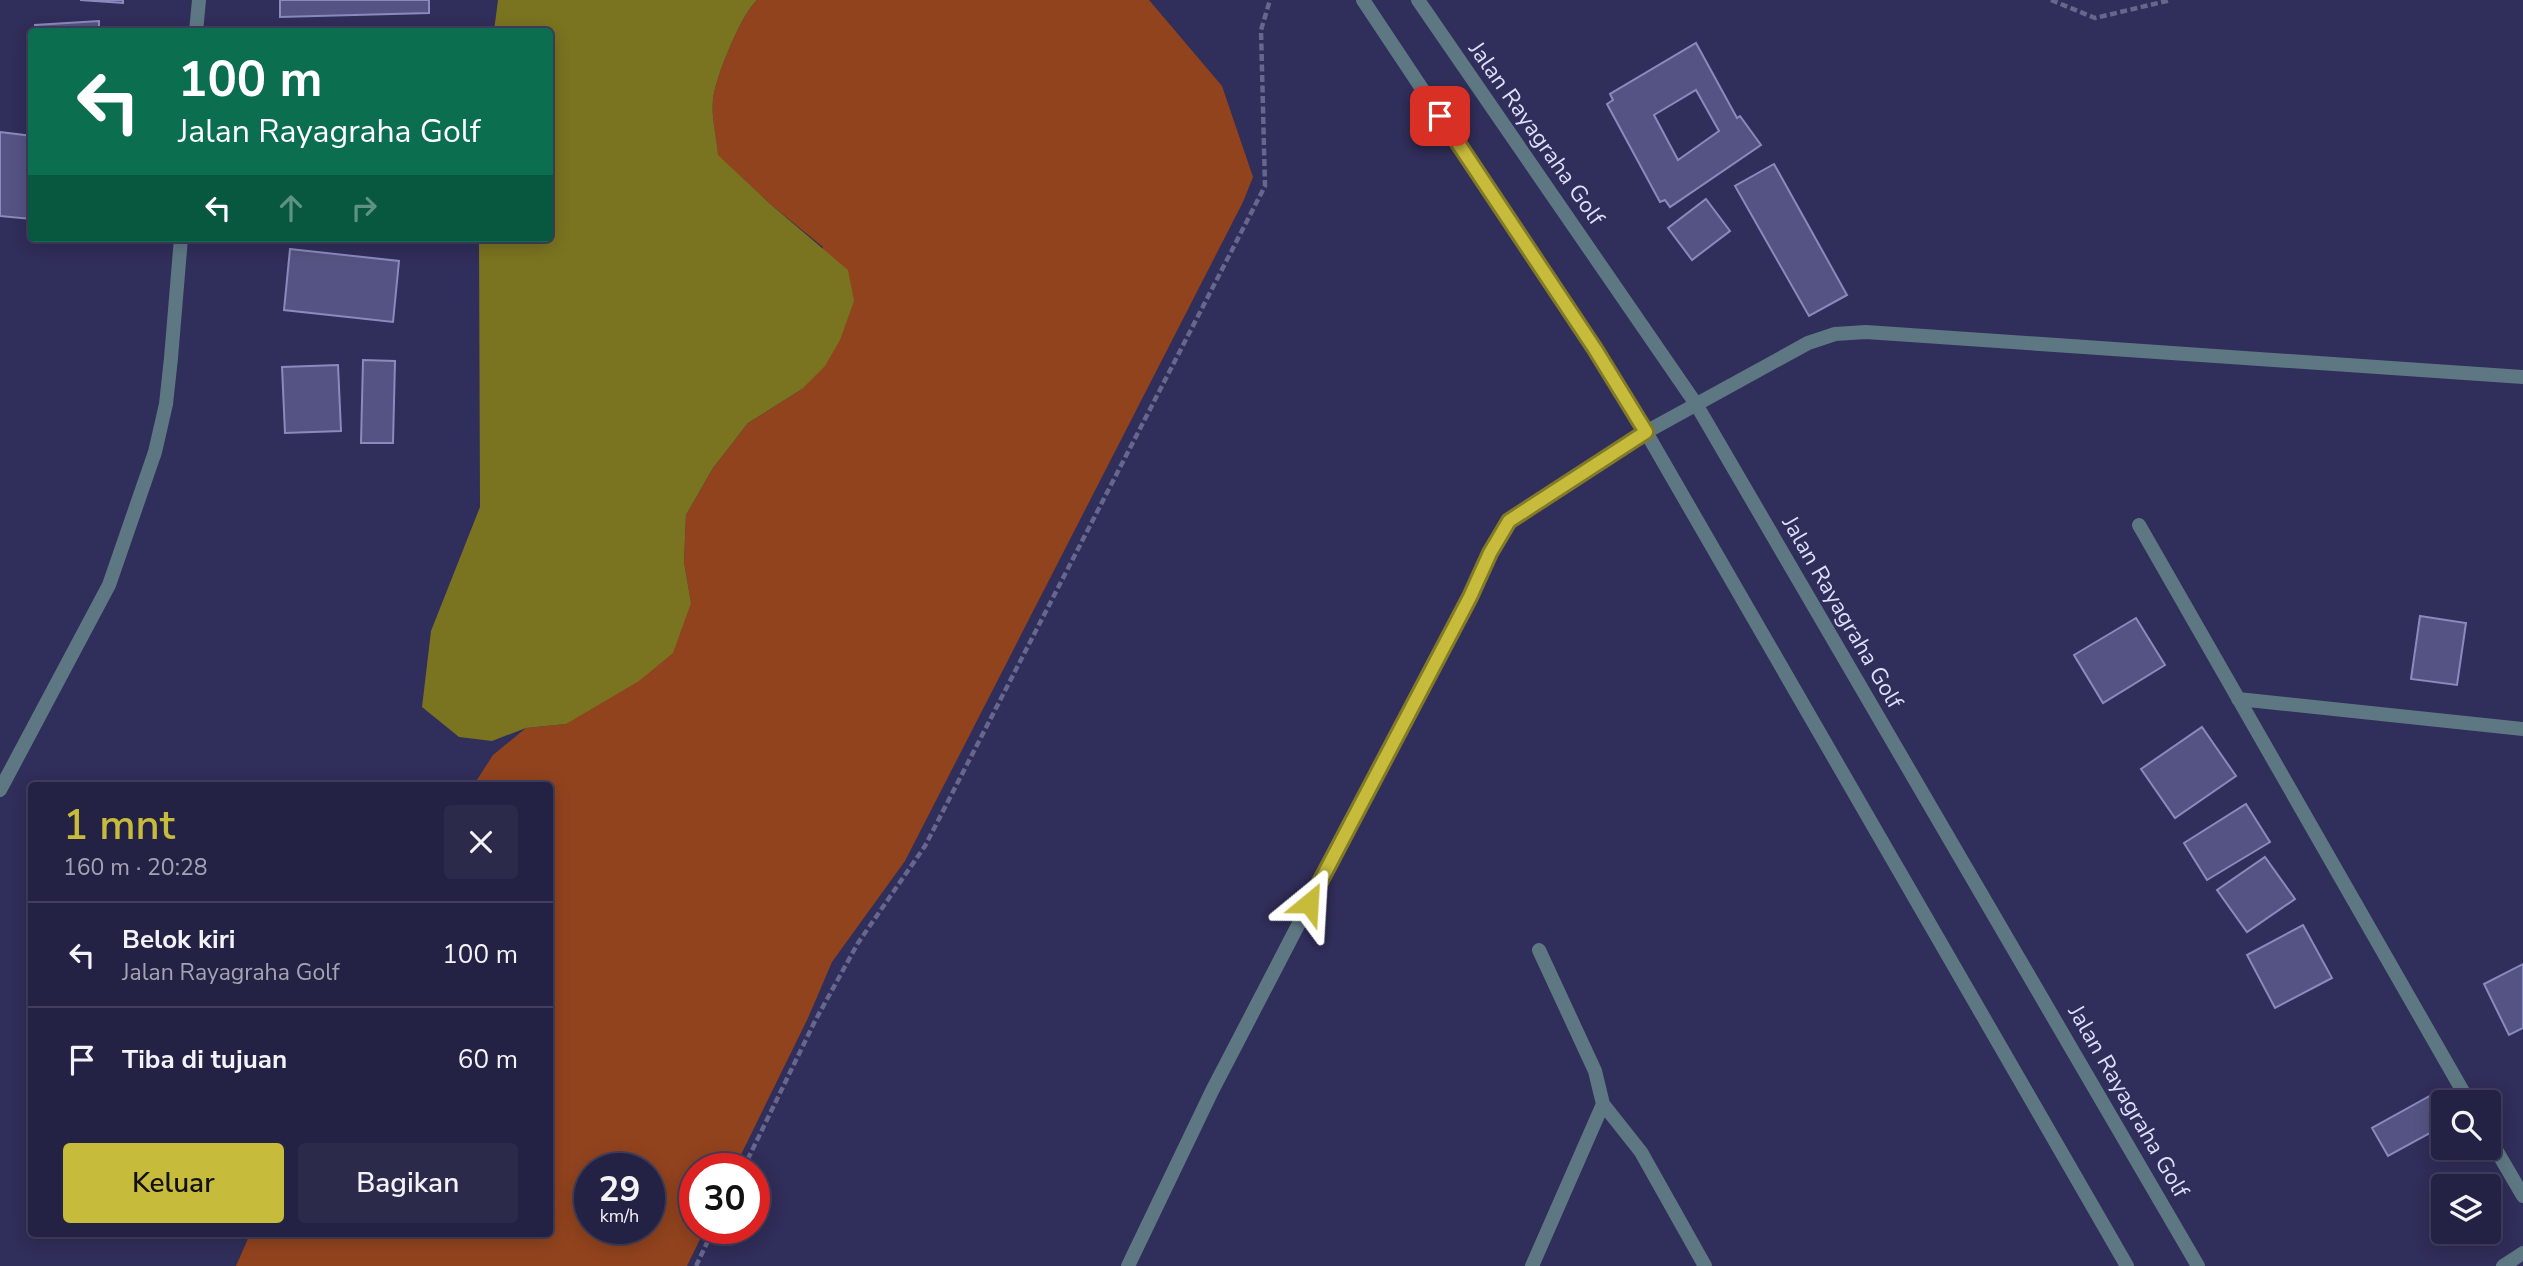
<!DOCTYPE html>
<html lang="id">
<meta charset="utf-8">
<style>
:root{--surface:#242244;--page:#2c2a4b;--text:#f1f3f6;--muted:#a3a4b2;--line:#413f5d;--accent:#c7bb3c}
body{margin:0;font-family:"Nunito Sans",sans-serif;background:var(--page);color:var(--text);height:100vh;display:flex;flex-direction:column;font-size:26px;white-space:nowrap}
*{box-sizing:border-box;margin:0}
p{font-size:23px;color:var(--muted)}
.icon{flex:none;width:38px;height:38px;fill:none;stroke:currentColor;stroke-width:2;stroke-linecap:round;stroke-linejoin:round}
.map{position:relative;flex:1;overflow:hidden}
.details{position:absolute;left:28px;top:782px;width:525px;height:455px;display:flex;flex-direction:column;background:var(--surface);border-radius:7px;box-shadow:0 4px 18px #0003,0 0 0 2px var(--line)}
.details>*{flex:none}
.banner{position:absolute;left:28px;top:28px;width:525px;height:214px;border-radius:7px;box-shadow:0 4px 18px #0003,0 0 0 2px var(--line);background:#0b6e4f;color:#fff;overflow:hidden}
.buttons{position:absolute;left:2431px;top:1090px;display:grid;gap:14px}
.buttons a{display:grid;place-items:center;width:70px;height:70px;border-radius:7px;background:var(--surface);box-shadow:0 4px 18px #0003,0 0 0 2px var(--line);font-size:35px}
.speed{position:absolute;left:574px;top:1153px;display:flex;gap:14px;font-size:35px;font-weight:700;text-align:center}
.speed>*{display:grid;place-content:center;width:91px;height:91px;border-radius:50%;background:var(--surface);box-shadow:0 4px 18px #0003,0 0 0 2px var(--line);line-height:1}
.speed small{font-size:18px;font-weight:400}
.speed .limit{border:10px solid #d22;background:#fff;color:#111}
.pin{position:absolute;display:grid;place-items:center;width:60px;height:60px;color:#fff;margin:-30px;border-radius:14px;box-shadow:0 4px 10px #0006}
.me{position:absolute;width:77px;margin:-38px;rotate:27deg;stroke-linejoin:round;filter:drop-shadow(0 0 5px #0008)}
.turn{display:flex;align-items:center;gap:24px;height:147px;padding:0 35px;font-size:32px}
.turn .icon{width:91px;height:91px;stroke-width:2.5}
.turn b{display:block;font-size:49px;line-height:60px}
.lanes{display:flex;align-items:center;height:66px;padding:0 35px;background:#0003;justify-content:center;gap:35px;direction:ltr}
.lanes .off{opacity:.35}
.round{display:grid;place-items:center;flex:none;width:74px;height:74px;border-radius:7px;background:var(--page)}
.headline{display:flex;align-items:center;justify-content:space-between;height:119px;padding:0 35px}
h1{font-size:42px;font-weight:600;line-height:52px;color:var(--accent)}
.primary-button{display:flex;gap:14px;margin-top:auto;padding:14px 35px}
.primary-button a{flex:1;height:80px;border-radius:7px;background:var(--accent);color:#111;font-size:28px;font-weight:600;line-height:80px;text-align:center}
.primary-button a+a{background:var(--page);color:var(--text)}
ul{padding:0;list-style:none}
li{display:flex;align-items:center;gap:21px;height:105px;padding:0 35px;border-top:2px solid var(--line)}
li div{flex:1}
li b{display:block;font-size:26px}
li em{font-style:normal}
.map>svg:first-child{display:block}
</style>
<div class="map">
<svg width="2523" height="1266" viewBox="0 0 2523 1266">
<rect width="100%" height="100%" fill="#302e5a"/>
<!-- green -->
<path fill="#91431d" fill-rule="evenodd" d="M757 0H1149L1222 86 1253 177 1243 202 905 861 832 962 808 1018 734 1169H695V1228L705 1229 687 1266H236L250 1234H550V786H473L493 755 526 728 566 724 691 603 684 562 686 515 713 468 748 423 802 389 823 247 769 203 718 156C717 139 711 117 713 100 715 79 741 14 757 0ZM590 1169H649V1228H590Z"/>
<!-- water -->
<path fill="#7a7320" d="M498 0H757C741 14 715 79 713 100 711 117 717 138 718 155L769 203 848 270 854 301 840 340 825 366 802 389 748 423 713 468 686 515 684 562 691 603 673 653 639 681 566 724 526 728 492 741 459 737 422 707 431 631 480 507 479 238H550V32L494 31Z"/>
<!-- building -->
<path fill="#545383" stroke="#8a8abe" stroke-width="2" fill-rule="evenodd" d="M80 0H123V3Z
M280 0H429V13L280 17Z
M99 21V32H36L35 25Z
M1696 43 1737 118 1740 116 1761 145 1670 207 1665 200 1660 202 1607 104 1613 100 1610 94ZM1696 90 1719 131 1678 160 1654 115Z
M0 132 32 136 31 219 0 216Z
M1774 164 1847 295 1809 316 1735 186Z
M1706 199 1730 231 1692 260 1668 228Z
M290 249 399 261 393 322 284 310Z
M363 360 395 361 393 443H361Z
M338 365 341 431 285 433 282 367Z
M2420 616 2466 623 2457 685 2411 679Z
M2136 618 2165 665 2103 703 2074 655Z
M2202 727 2236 776 2175 818 2141 769Z
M2246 804 2270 842 2207 880 2184 843Z
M2265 857 2295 899 2247 932 2217 890Z
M2303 925 2332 978 2275 1008 2247 955Z
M2523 964V1028L2509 1035 2484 984Z
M2435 1093 2443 1107V1126L2388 1156 2372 1128Z"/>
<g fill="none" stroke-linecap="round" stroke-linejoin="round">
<!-- path -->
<path stroke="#67668d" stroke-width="4.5" stroke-dasharray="7 3.5" stroke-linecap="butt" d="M2051 0 2095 18 2171 0
M743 1169 815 1021 858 943 925 846 1265 186 1261 30 1270 0
M696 1266 714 1228"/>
<!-- minor -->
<path stroke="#5e7883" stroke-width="14" d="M1363 0 1595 349 1646 432 2127 1266
M1418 0 1696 404 2198 1266
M196 32 199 0
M2139 525 2469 1102
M2238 699 2523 729
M0 790 109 585 155 452 166 404 171 358 181 238
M1603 1104 1641 1152 1705 1266
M2488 1136 2523 1196
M1128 1266 1212 1091 1432 667 1470 597 1490 553 1509 521 1646 432 1808 343 1835 334 1866 332 2523 377
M1532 1266 1603 1104 1595 1071 1539 950
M2503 1266 2523 1253"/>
</g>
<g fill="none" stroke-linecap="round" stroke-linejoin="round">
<defs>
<path id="route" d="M1309 903 1470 597 1490 553 1509 521 1646 432 1595 349 1440 116"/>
</defs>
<!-- route casing -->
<use href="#route" stroke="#817a27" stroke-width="18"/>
<!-- route -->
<use href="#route" stroke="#c7bb3c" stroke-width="12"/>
</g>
<g text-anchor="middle" stroke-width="5" stroke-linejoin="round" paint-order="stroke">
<!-- street labels -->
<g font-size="23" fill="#dddefa" stroke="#302e5a">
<text transform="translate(1537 133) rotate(55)" y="8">Jalan Rayagraha Golf</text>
<text transform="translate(1843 612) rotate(60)" y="8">Jalan Rayagraha Golf</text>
<text transform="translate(2129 1101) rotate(60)" y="8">Jalan Rayagraha Golf</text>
</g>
</g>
</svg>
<div class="buttons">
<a><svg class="icon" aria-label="search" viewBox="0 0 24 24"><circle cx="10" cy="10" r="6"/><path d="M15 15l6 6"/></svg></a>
<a><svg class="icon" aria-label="layers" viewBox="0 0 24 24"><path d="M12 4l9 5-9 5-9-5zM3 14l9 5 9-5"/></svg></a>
</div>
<div class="speed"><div>29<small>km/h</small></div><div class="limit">30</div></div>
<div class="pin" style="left:1440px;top:116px;background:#d93025"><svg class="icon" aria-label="arrive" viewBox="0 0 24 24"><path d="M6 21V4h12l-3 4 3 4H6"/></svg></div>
<svg class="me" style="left:1309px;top:903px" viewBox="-20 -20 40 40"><path d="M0-17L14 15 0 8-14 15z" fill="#c7bb3c" stroke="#fff" stroke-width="4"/></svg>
<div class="banner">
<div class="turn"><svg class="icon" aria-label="left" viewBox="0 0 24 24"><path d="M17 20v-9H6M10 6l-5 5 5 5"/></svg><div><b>100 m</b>Jalan Rayagraha Golf</div></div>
<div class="lanes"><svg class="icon" aria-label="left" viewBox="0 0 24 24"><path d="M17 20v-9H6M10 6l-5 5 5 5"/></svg><svg class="icon off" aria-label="ahead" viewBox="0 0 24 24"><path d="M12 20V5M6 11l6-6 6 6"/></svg><svg class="icon off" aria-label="right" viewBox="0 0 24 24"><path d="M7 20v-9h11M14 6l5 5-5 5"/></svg></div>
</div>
<section class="details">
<div class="headline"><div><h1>1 mnt</h1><p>160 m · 20:28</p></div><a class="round"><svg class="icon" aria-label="close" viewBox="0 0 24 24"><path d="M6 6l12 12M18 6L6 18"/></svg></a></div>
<ul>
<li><svg class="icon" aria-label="left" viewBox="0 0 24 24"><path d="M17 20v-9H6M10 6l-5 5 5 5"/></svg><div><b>Belok kiri</b><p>Jalan Rayagraha Golf</p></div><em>100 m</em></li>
<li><svg class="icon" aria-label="arrive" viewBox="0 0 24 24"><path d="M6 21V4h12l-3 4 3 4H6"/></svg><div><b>Tiba di tujuan</b></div><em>60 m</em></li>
</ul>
<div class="primary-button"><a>Keluar</a><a>Bagikan</a></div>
</section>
</div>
